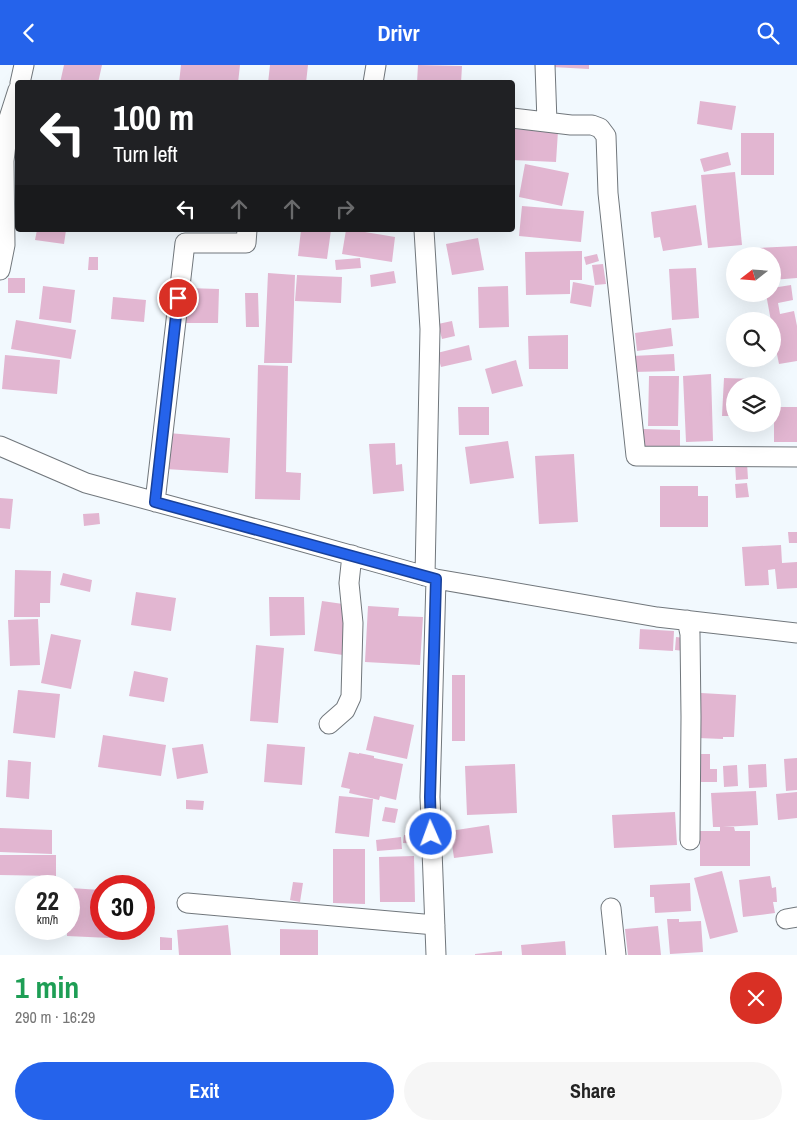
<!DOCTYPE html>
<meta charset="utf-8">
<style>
:root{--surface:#fff;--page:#f6f6f6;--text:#222;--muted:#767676;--accent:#2563eb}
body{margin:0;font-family:"Archivo Narrow",sans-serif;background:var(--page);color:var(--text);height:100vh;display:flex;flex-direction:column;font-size:19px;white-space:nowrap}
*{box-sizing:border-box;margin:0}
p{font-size:16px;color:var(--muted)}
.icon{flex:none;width:28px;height:28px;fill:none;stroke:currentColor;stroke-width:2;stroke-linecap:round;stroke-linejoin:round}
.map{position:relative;height:890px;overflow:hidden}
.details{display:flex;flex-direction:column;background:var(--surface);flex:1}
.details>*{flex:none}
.top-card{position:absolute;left:15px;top:15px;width:500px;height:152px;border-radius:5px;box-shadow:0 5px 20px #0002;background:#202124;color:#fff;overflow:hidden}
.needle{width:32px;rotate:253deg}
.fabs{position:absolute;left:726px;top:182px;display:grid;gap:10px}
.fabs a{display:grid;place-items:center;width:55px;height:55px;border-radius:50%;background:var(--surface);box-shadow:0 5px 20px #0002;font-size:25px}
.speed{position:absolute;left:15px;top:810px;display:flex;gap:10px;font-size:25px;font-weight:700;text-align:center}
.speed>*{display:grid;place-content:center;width:65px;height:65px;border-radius:50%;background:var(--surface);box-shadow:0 5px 20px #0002;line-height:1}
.speed small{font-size:12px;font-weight:400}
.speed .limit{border:8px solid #d22;background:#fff;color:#111}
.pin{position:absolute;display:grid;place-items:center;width:42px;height:42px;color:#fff;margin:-21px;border:2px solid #fff;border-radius:50%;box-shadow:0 1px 5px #0007}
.me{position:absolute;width:55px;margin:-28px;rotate:358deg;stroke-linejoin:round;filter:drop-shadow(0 0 4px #0008)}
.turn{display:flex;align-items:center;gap:18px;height:105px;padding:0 15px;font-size:22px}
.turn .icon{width:65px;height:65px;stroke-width:2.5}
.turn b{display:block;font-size:35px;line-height:42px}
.lanes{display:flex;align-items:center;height:48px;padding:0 15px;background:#0003;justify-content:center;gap:25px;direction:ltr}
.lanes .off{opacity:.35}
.round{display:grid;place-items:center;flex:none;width:52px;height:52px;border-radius:26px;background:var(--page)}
.overview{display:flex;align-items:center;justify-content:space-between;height:85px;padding:0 15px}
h1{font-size:30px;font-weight:700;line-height:38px;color:#1e9e55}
.cta{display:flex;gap:10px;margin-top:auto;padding:10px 15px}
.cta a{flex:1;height:58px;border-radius:30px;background:var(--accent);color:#fff;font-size:20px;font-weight:700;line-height:58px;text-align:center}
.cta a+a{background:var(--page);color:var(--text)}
header{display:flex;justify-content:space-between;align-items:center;height:65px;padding:0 15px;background:var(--accent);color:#fff;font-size:22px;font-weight:700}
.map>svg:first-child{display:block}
</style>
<header><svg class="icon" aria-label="back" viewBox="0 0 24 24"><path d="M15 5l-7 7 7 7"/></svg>Drivr<svg class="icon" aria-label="search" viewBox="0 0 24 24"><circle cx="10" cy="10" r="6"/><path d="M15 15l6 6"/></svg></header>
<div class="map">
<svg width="797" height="890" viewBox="0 0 797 890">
<rect width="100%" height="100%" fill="#f2f9fe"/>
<!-- building -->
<path fill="#e2b6d1" d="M64 0H102L98 18H60Z
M181 0H240L238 18H179Z
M270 0H308L306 18H268Z
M418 0 462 1 461 18H417Z
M552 0H589V4L552 2Z
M700 36 736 41 732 65 697 59Z
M514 64 558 66 556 97 512 95Z
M741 68H774V110H741Z
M728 87 731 100 704 107 700 94Z
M525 99 569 108 562 141 519 132Z
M735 107 742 180 708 183 701 110Z
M696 140 702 180 663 186 660 172 654 173 651 147Z
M522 141 584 146 581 177 519 171Z
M37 165H66L64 179 35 175Z
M301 165H331L327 194 298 191Z
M346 165H353L395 172 392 197 342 189Z
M478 173 484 205 452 210 446 179Z
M797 181V213L772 215V191H760L759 183Z
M582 186V215H570V229L526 230 525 187Z
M597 189 599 196 586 200 584 192Z
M89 192H98V205H88Z
M360 193 361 203 336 205 335 195Z
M603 199 606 219 595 220 592 200Z
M696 203 699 253 672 255 669 204Z
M394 206 396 218 371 222 370 210Z
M268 208 295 210 292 298H264Z
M297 210 342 212 341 238 295 236Z
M8 213H25V228H8Z
M573 217 594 221 591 242 570 238Z
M791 220 793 235 778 238 780 249 794 246 797 261V296L779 299 772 265V256H771L766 229H772V223Z
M43 221 75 225 71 258 39 254Z
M508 221 509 262 479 263 478 222Z
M187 223 219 224 218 258H186Z
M245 228H258L259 262H246Z
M113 232 146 235 144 257 111 254Z
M16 255 76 265 71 294 11 284Z
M452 256 455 271 442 274 438 259Z
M671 263 673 281 637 286 635 268Z
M568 270V304H529L528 271Z
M469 280 472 295 441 302 437 288Z
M674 289 675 306 633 307 632 291Z
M5 290 60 295 57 329 2 324Z
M516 295 523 321 492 329 485 304Z
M258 300 288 301 286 407 301 408 300 435 255 434Z
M711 309 713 376 686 377 683 311Z
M649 311H679L678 361H648Z
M724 313 755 314V321H735V351H722Z
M458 342H489V370H459Z
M774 342H797V377H774Z
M643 364 680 365V386L643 385Z
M168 368 230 373 228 408 166 404Z
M508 376 514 413 470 419 465 382Z
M395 378 396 400 402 399 404 426 373 429 369 379Z
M574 389 578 457 539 459 535 391Z
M735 398H747L748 414 736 415Z
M747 418 749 432 736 433 735 419Z
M660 421H698V431H708V462H660Z
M0 433 13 434 10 464 0 463Z
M99 448 100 459 84 461 83 449Z
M788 467H797V478H789Z
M781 480 782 498 797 497V523L777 524 775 504 768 505 769 520 745 521 742 482Z
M15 505 51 506 50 538H40V552H14Z
M63 508 92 515 90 527 60 520Z
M136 527 176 533 171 566 131 560Z
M269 532H304L305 570 270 571Z
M322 536 350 540 343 590 314 586Z
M368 541 399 543 398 551 423 552 420 600 365 597Z
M38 554 40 600 10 601 8 555Z
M640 564 674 566 673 586 639 584Z
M51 569 81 575 71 624 41 618Z
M676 572 685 573 684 586 675 585Z
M256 580 284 583 278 658 250 656Z
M134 606 168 613 164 637 129 631Z
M452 610H465V676H452Z
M18 625 60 629 55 673 13 668Z
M701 628 736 630 734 672H723V674L698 673Z
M374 651 414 660 407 694 366 685Z
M103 670 166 680 161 711 98 702Z
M203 679 208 708 177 714 172 683Z
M267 679 305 682 302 720 264 717Z
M349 687 359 689V688L374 691V693L403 699 396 735 380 731 379 735 349 728 350 724 341 722Z
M697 689H710V704H717V717H697Z
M797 693V725L786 726 784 694Z
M8 695 31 697 29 734 6 732Z
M515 699 517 748 467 750 465 701Z
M766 699 767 722 749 723 748 700Z
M737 700 738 721 724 722 723 701Z
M756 726 758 760 723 762H734L735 766H750V801H700V766H720V762H713L711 728Z
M797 727V753L778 755 776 729Z
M339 731 373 734 369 772 335 768Z
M186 735 204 736 203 745 186 744Z
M385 742 398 744 395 758 382 756Z
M675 747 677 780 614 783 612 750Z
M489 760 493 788 454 793 450 766Z
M0 763 52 765V789L0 787Z
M404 770 421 771 420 779 403 778Z
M401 772 402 784 377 786 376 775Z
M333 784H365V839L333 838Z
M0 790H56V811L0 810Z
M414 791 415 837H380L379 792Z
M722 806 738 867 710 874 694 813Z
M770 811 772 823 776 822 777 837H773L775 848 743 852 739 815Z
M293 817 303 818 300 837 290 835Z
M690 818 691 846 655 848 654 832H650V820Z
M70 823 101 825V864H110V873L67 871V864H69Z
M667 854H679V857L701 856 703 887 670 889Z
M228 860 231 890H179L177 865Z
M658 861 661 890H628L625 864Z
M280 864 318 865V890H280Z
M160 872 172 873V885H160Z
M565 876 566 890H522L521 880Z
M502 886V890H475V889Z"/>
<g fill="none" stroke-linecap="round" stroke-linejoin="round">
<defs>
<path id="minor" d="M545 0 547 57
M20 18 24 0
M373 18 376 0
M512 53 571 60H592L600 63 606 71 608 128 636 391 797 392
M424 165 430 264 425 511
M0 205 5 180 4 96 9 53 18 25
M0 381 86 418 282 471 436 514 657 552 797 568
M155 437 185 178H246L247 165
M687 555 690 569 691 652 690 775
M329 659 345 645 351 632 353 558 349 518 352 490
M187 838 435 860
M611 843 616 890
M786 854 797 852
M436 890 430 732 436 514"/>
</defs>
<!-- minor casing -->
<use href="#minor" stroke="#71777c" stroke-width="21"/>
<!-- minor -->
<use href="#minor" stroke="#fff" stroke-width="19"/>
</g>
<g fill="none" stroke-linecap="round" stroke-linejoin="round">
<defs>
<path id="route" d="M178 233 155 437 436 514 430 732 431 769"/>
</defs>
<!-- route casing -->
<use href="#route" stroke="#184099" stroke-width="12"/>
<!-- route -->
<use href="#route" stroke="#2563eb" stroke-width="9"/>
</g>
</svg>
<div class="fabs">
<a><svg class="needle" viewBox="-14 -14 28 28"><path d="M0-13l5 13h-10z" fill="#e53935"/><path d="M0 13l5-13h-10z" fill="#767676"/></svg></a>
<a><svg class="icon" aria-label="search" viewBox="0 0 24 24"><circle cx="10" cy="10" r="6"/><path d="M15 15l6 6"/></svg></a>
<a><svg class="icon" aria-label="layers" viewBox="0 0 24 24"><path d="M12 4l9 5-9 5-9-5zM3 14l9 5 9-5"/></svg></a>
</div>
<div class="speed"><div>22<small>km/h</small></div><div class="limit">30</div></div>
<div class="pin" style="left:178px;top:233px;background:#d93025"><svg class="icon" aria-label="arrive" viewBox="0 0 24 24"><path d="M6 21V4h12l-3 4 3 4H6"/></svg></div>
<svg class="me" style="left:431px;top:769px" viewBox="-20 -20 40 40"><circle r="17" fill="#2563eb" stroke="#fff" stroke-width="3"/><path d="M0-11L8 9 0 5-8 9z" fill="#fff"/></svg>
<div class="top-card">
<div class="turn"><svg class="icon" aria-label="left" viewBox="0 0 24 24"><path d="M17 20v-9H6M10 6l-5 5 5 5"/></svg><div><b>100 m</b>Turn left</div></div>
<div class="lanes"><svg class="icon" aria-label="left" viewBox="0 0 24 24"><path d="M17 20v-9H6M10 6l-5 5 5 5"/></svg><svg class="icon off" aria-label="ahead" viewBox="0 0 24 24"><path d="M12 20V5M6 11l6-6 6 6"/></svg><svg class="icon off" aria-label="ahead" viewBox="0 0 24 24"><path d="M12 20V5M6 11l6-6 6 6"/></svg><svg class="icon off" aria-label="right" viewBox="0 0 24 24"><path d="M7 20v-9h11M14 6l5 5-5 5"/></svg></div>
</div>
</div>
<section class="details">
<div class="overview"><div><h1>1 min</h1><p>290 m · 16:29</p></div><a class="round" style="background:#d93025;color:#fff"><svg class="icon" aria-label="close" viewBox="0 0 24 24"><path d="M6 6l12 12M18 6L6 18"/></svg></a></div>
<div class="cta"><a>Exit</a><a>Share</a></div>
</section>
